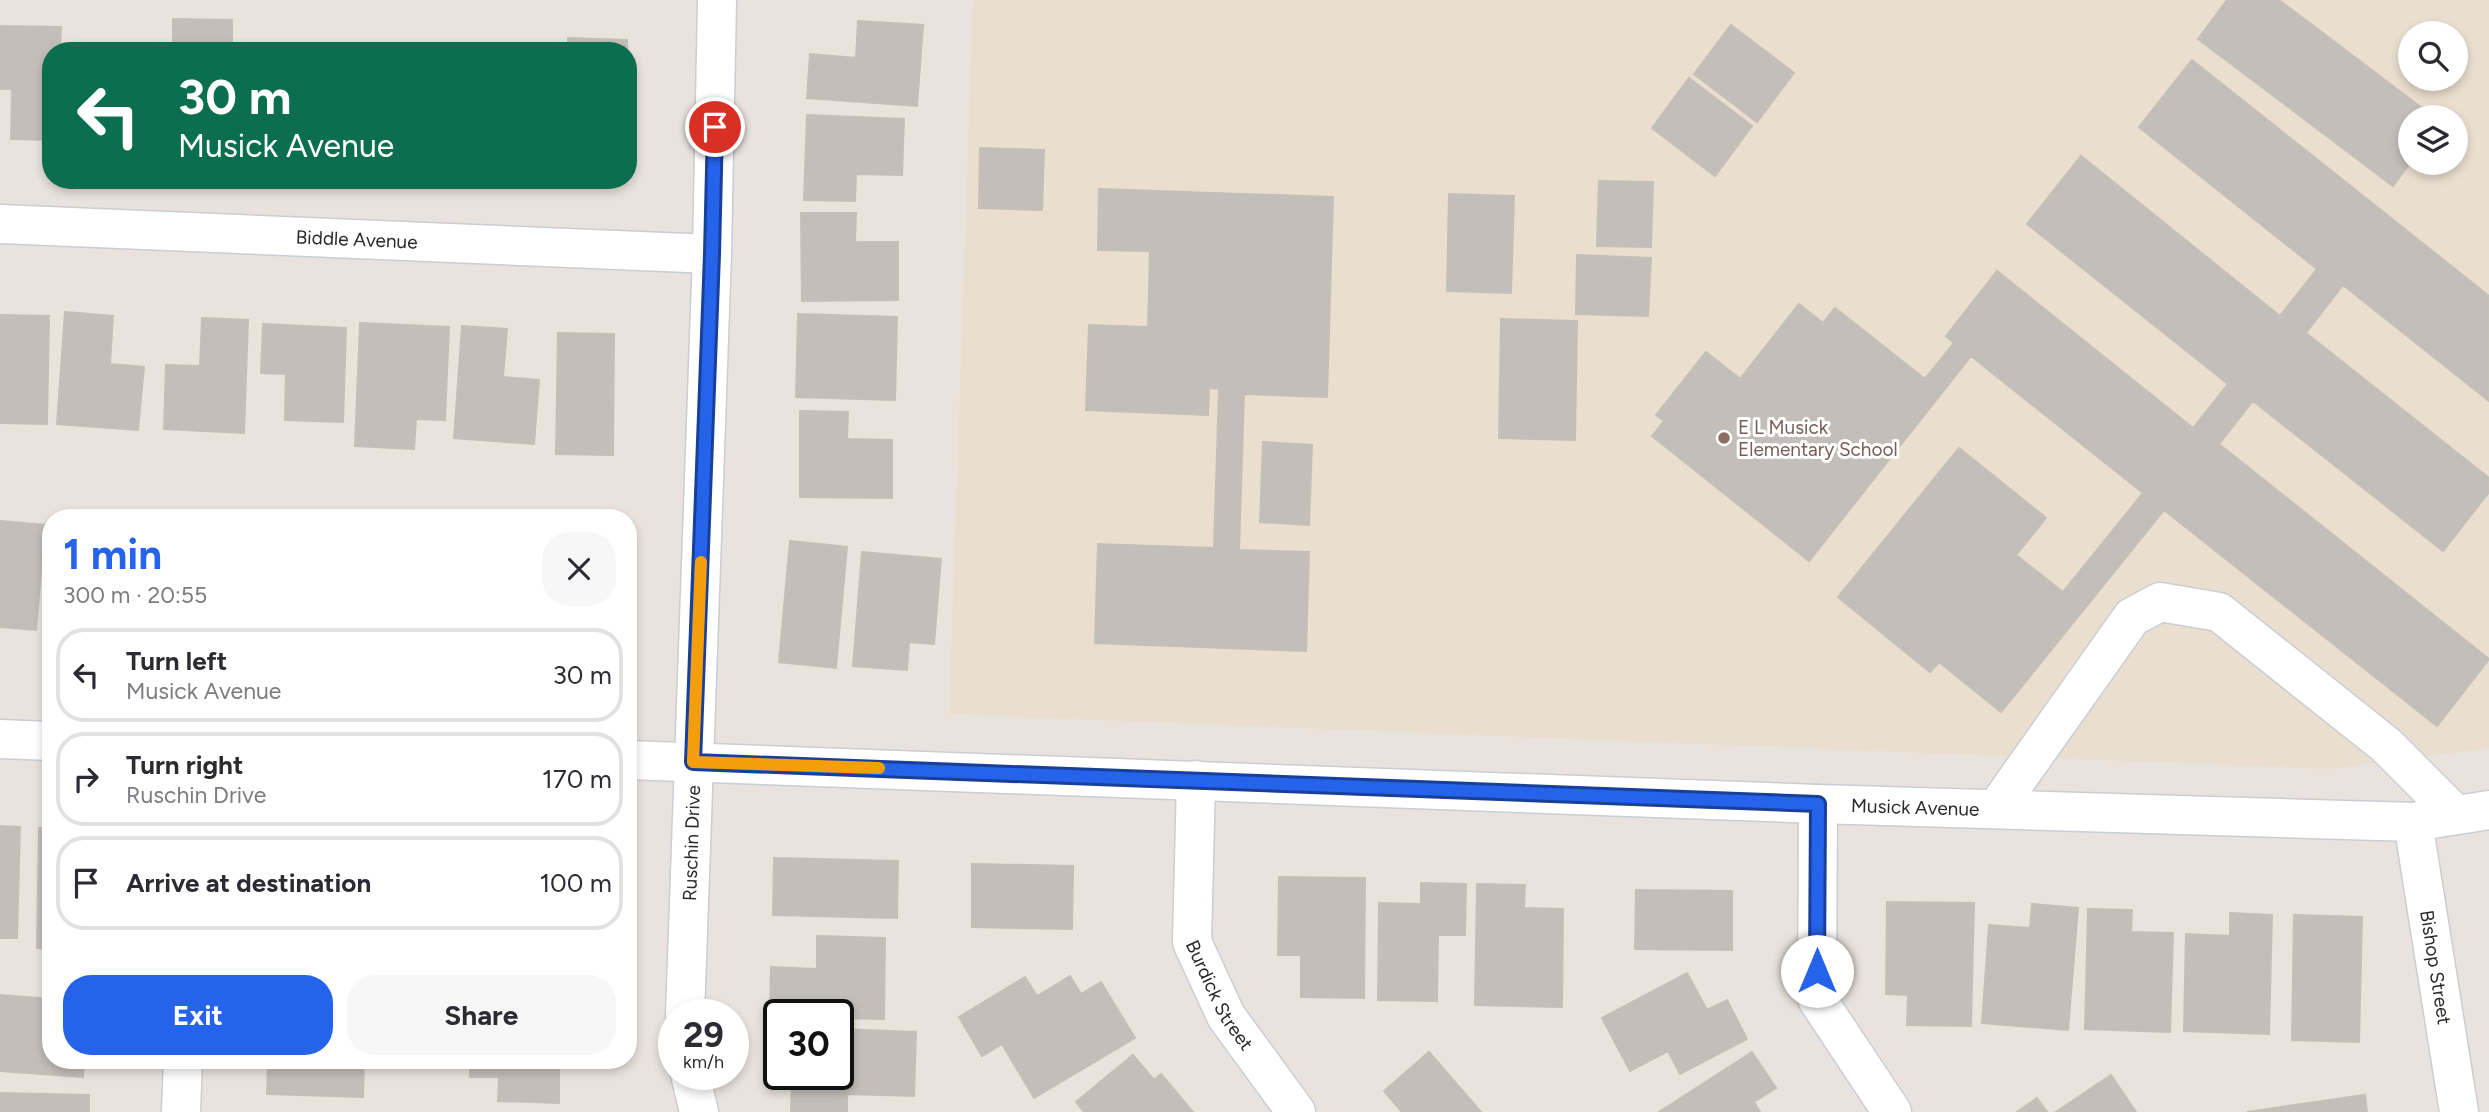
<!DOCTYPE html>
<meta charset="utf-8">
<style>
:root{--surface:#fff;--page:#f7f7f7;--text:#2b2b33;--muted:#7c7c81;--line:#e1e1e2;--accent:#2563eb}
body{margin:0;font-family:Figtree,sans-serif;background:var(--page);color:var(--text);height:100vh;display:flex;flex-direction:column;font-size:26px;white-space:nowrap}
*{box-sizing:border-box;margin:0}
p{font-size:23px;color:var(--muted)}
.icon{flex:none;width:38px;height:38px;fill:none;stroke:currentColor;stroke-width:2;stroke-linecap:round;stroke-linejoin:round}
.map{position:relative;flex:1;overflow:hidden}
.side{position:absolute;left:42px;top:509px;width:595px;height:560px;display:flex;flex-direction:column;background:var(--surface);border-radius:28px;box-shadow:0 4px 10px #0003}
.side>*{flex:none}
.hud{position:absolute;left:42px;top:42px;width:595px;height:147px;border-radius:28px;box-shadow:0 4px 10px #0003;background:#0b6e4f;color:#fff;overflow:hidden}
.fabs{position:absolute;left:2398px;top:21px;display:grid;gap:14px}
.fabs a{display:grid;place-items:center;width:70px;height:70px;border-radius:50%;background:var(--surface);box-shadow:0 4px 10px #0003;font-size:35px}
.speed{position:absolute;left:658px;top:999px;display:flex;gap:14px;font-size:35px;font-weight:700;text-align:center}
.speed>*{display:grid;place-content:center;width:91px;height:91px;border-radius:50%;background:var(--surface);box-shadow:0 4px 10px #0003;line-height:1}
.speed small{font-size:18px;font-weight:400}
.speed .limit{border:4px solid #111;border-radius:10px;background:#fff;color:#111}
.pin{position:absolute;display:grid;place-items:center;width:60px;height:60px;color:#fff;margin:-30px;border:4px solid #fff;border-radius:50%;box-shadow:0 2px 7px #0007}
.me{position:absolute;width:77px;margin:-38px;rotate:0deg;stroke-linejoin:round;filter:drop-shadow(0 0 5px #0008)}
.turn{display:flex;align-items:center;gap:24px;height:147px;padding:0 21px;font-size:32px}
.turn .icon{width:91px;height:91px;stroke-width:2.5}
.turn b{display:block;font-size:49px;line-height:60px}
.round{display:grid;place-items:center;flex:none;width:74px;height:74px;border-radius:28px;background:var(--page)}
.summary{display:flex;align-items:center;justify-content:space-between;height:119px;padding:0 21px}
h1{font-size:42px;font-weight:700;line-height:52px;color:var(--accent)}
.cta{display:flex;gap:14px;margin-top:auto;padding:14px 21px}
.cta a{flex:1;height:80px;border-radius:28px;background:var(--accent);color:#fff;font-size:28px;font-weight:700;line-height:80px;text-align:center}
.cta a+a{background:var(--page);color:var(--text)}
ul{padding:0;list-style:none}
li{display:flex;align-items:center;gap:21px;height:94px;margin:0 14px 10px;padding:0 7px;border:4px solid var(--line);border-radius:28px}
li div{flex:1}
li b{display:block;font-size:26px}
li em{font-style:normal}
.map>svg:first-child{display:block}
</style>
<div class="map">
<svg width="2489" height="1112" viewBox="0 0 2489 1112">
<rect width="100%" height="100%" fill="#eae3dd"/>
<!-- education -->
<path fill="#eadecf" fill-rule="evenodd" d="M973 0H2489V748L2329 769 949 714ZM2410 33H2455V79H2410ZM2410 117H2455V163H2410Z"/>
<!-- building -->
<path fill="#c3beb9" stroke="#c5bfb7" stroke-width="2" d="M2227 0H2279L2434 117H2410V163L2393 186 2198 39Z
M173 19 232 20V51H173Z
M858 21 923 25 917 106 807 98 810 54 856 58Z
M1731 25 1794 73 1757 122 1694 74Z
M0 26 61 27 60 51H51V140L11 139 12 89H0Z
M568 38 627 40V51H568Z
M73 43 159 44V51H73Z
M469 45 550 47V51H469Z
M2192 60 2489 296V401L2343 285 2306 333 2489 478V492L2443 551 2253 401 2219 444 2489 659 2437 726 2164 510 2001 712 1939 662 1930 672 1838 597 1959 448 2046 518 2016 555 2063 592 2143 493 1971 356 1809 561 1652 436 1664 421 1656 415 1706 352 1740 379 1799 304 1823 323 1835 308 1925 379 1954 343 1946 336 1997 271 2193 428 2228 384 2027 224 2081 156 2280 316 2317 269 2139 127Z
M1689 78 1752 126 1715 176 1652 128Z
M807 115 904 119 902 175 856 174 855 201 804 200Z
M980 148 1044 150 1042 210 979 208Z
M1599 181 1653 182 1651 247 1597 246Z
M1099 189 1333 197 1327 397 1244 394 1239 550 1309 552 1306 651 1095 643 1098 544 1214 548 1219 389 1209 388 1208 415 1086 410 1089 325 1148 327 1150 251 1098 250Z
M1449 194 1514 196 1511 293 1447 291Z
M801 213H856L855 242H898V300L802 301Z
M1577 255 1651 258 1648 316 1576 314Z
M65 312 113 316 110 364 144 367 138 430 57 424Z
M798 314 897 317 895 400 796 397Z
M0 315 49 316 47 424 0 423Z
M202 318 248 320 244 433 164 429 166 365 200 366Z
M1501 319 1577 321 1575 440 1499 438Z
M360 323 449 327 445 420 416 419 414 449 355 446Z
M263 324 346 328 343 422 285 420 286 374 261 373Z
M462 326 507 329 503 377 539 380 534 444 454 438Z
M558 333 614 334 613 455 556 454Z
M800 411 848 412 847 439 892 440V498L800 497Z
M1263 442 1312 445 1309 525 1260 522Z
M0 521 45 525 36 630 0 627Z
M790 541 847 547 836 668 779 662Z
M862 552 941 559 934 644 909 642 907 670 853 666Z
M0 826 20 827 17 938H0Z
M39 828H51V949L37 948Z
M774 858 898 861 897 918 773 915Z
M972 864 1073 866 1072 929 972 927Z
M1279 877 1365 878 1364 998 1301 997V955H1278Z
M1421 883 1466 884 1465 935H1438L1437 1001 1378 1000 1379 903 1421 904Z
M1477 884 1525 885 1524 908 1563 909 1562 1007 1475 1005Z
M1636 890 1732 891V950L1635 949Z
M1887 902 1974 903 1971 1026 1907 1025 1908 995 1886 994Z
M2032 904 2078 908 2068 1030 1982 1023 1989 925 2030 928Z
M2088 909 2132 910 2131 932 2173 933 2170 1032 2085 1029Z
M2230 913 2272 915 2269 1034 2184 1031 2186 934 2230 936Z
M2294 915 2362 917 2359 1042 2292 1040Z
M817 936 885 938 884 1019 838 1018V1015L770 1016 771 967 817 969Z
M1687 973 1707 1010 1727 1000 1747 1039 1680 1074 1668 1051 1630 1071 1602 1018Z
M1070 976 1081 994 1101 982 1135 1038 1034 1098 1002 1044 982 1056 959 1017 1025 977 1037 996Z
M0 995 51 999V1060H84L83 1077 0 1071Z
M838 1029 916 1032 914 1096 847 1094V1112H791L792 1074H838Z
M1429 1052 1481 1112H1402L1384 1091Z
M1752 1052 1776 1088 1754 1102 1760 1112H1659Z
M1133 1055 1154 1080 1161 1074 1193 1112H1084L1076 1102Z
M268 1060H364L363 1097 267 1094Z
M470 1060H589V1063L559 1062V1103L498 1101 499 1077H470Z
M2111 1075 2136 1112H2056Z
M0 1093 89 1095V1112H0Z
M2365 1095 2367 1112H2247Z
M2037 1098 2047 1112H2017Z"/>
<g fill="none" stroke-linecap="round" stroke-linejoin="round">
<defs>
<g id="minor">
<path id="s1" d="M0 224 712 254"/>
<path d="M0 739 51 741"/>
<path id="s2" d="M628 760 1818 804 2413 822 2489 810"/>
<path id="s3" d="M1196 780 1192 942 1226 1016 1296 1112"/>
<path d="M1818 804 1817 999 1892 1112"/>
<path d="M1996 809 2132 617 2160 602 2219 612 2386 745 2456 815"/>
<path id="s4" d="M2413 822 2459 1112"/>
<path id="s5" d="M685 1015 712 254 717 0"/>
<path d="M690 1074 699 1112"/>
<path d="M181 1112 183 1060"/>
</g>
</defs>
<!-- minor casing -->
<use href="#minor" stroke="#c9cdd6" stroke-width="41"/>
<!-- minor -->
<use href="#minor" stroke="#fff" stroke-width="38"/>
</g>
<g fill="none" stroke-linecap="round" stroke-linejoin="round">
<defs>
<path id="route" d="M715 127 712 254 693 762 1818 804 1817 971"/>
</defs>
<!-- route casing -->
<use href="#route" stroke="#184099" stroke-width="18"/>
<!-- route -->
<use href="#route" stroke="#2563eb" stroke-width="12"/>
<!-- slow -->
<path stroke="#f59e0b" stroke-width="12" d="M701 562 693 762 879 768"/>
</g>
<!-- markers -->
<circle fill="#8d6e63" stroke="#fff" stroke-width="2.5" cx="1724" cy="438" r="7"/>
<g text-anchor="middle" stroke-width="6" stroke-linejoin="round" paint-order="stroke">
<!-- street labels -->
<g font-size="19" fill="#2a2a2a" stroke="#fff">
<text dy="7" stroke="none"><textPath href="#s1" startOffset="357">Biddle Avenue</textPath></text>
<text dy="7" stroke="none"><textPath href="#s2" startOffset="1288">Musick Avenue</textPath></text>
<text dy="7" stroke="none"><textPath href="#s5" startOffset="172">Ruschin Drive</textPath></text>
<text dy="7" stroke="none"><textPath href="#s4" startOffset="147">Bishop Street</textPath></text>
<text dy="7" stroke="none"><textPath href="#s3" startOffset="222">Burdick Street</textPath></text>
</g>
<!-- education labels -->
<g font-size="19" fill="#785e54" stroke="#fff" text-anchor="start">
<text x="1738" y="434">E L Musick<tspan x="1738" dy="22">Elementary School</tspan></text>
</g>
</g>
</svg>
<div class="fabs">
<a><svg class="icon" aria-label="search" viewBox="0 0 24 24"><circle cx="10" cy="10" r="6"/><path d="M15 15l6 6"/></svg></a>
<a><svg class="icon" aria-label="layers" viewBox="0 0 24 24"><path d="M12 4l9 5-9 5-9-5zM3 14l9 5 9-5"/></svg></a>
</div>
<div class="speed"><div>29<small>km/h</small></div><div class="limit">30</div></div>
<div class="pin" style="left:715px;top:127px;background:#d93025"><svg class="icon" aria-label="arrive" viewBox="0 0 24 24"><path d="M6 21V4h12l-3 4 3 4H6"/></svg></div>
<svg class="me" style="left:1817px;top:971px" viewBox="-20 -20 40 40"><circle r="19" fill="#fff"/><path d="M0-13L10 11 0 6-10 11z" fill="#2563eb"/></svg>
<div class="hud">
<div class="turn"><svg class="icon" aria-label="left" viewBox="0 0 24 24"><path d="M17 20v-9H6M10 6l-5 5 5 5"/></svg><div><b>30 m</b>Musick Avenue</div></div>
</div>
<section class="side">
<div class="summary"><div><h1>1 min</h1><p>300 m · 20:55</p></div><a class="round"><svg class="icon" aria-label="close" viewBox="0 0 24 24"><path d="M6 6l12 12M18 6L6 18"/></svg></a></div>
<ul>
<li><svg class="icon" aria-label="left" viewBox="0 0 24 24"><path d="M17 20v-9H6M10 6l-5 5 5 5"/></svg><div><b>Turn left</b><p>Musick Avenue</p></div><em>30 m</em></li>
<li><svg class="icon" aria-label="right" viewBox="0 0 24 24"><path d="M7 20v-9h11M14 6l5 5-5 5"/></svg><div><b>Turn right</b><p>Ruschin Drive</p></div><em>170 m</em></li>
<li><svg class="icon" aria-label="arrive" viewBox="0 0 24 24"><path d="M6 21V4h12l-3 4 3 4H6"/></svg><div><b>Arrive at destination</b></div><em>100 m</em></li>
</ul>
<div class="cta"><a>Exit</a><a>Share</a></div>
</section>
</div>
